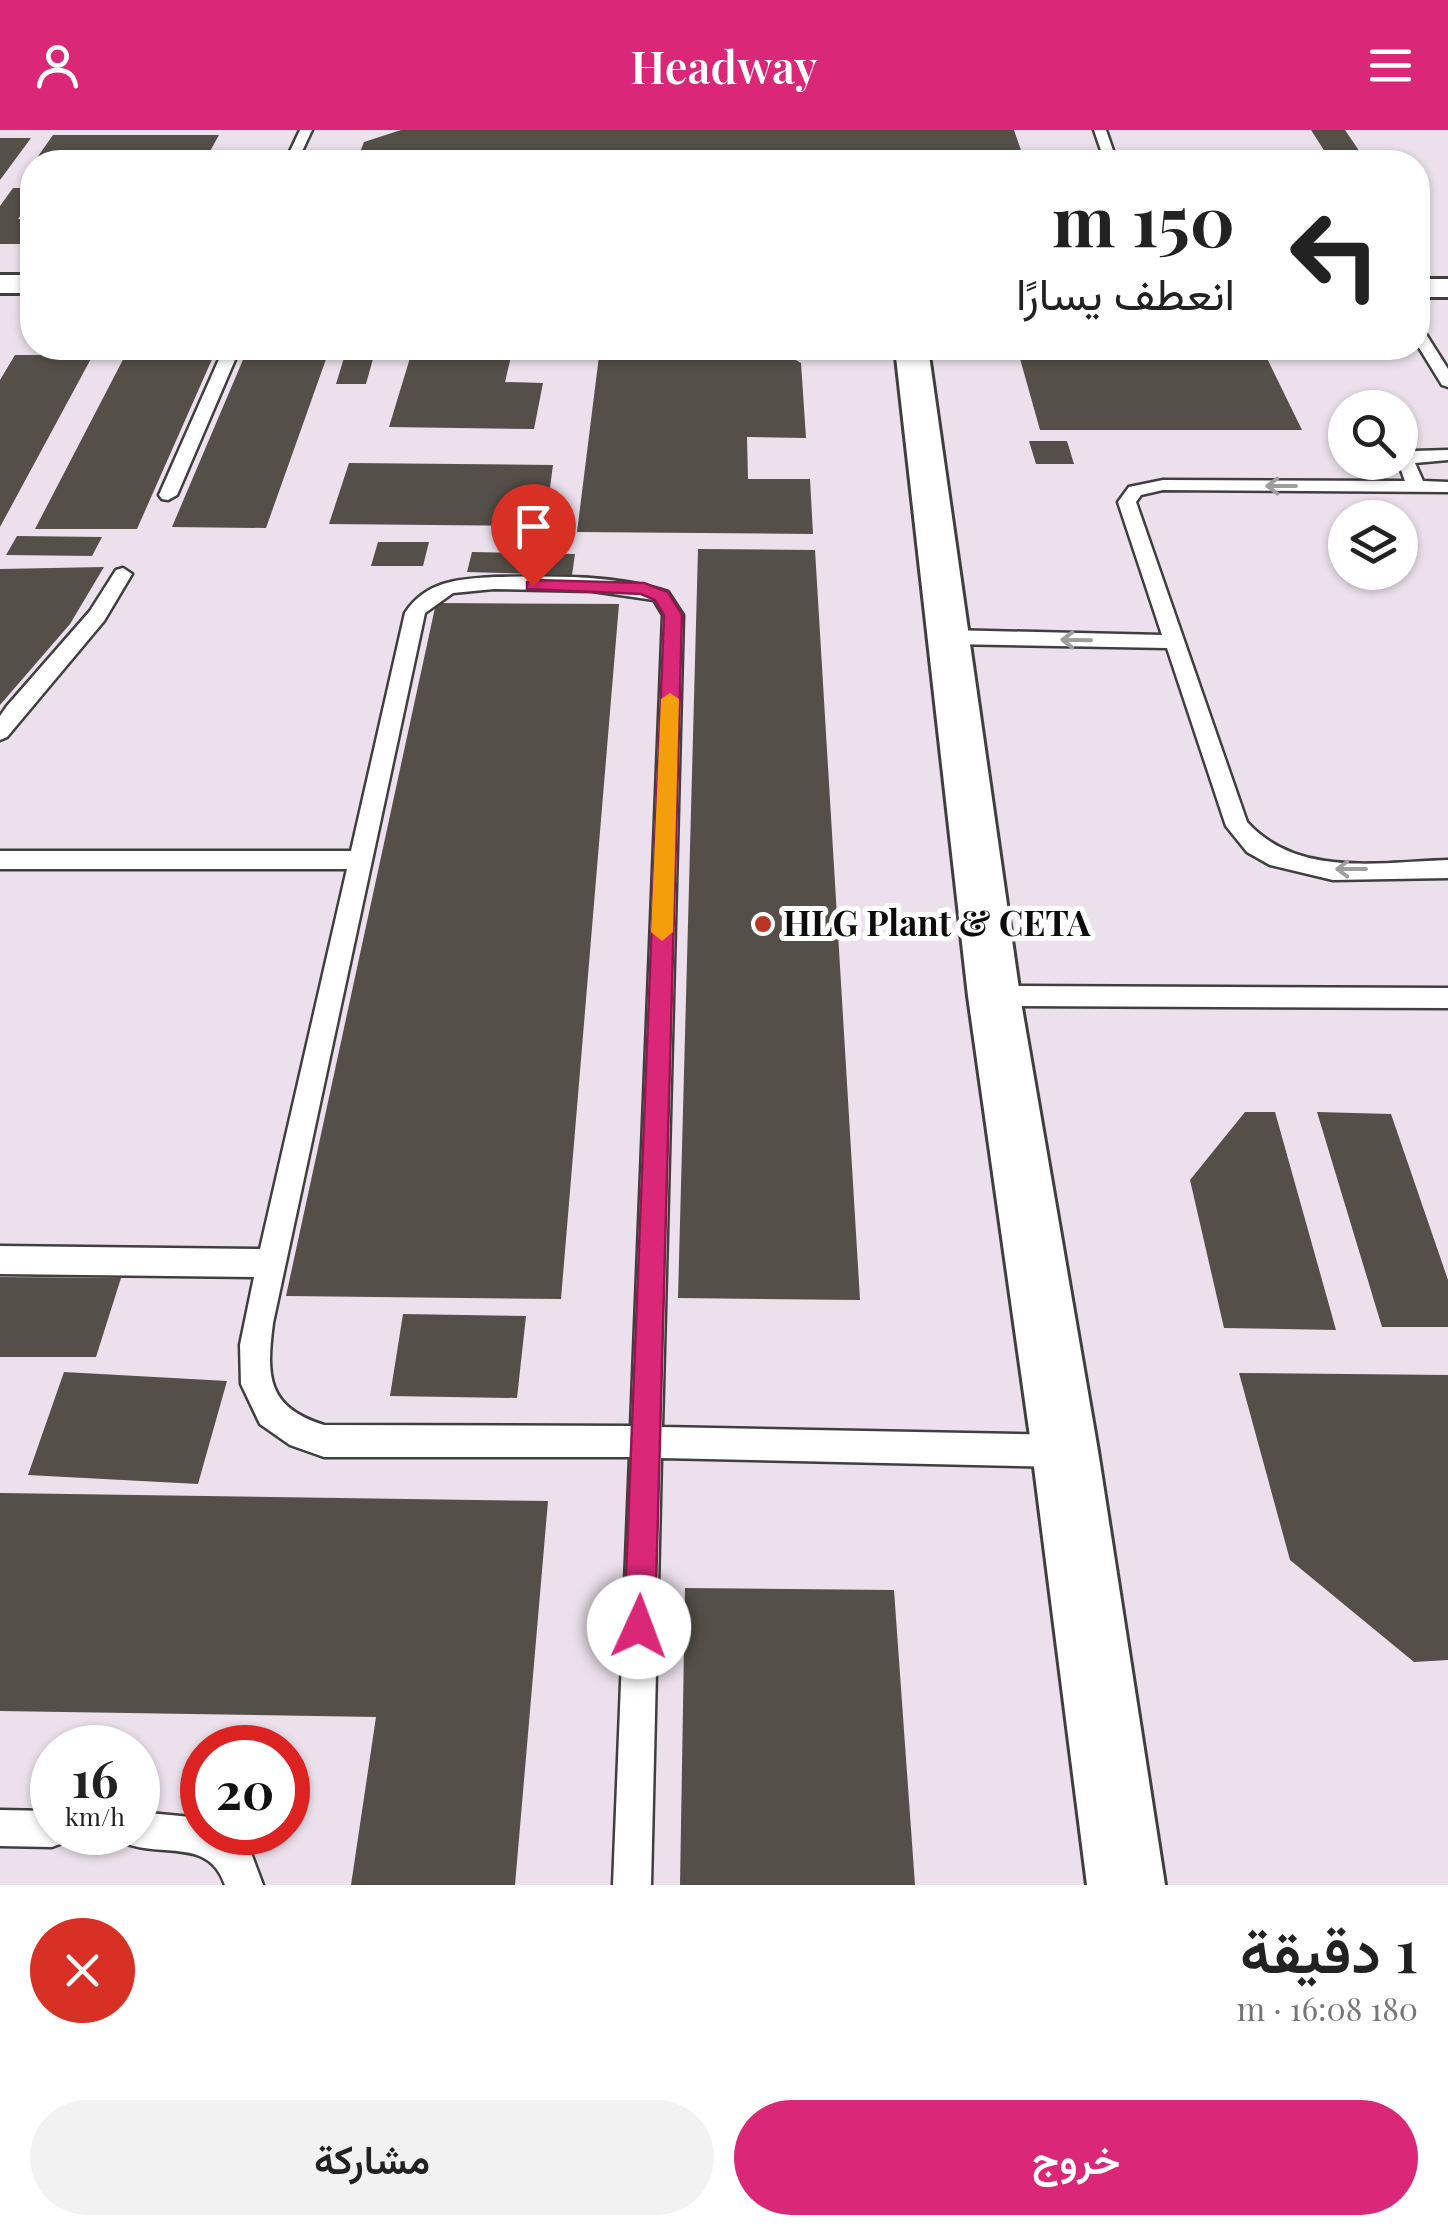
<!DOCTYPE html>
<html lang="ar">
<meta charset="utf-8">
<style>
:root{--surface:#fff;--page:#f2f2f2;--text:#222;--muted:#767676;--accent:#db2777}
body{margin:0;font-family:"Playfair Display",Vazirmatn,serif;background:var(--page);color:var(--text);direction:rtl;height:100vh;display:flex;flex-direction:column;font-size:38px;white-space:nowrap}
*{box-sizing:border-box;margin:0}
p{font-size:32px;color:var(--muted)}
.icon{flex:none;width:55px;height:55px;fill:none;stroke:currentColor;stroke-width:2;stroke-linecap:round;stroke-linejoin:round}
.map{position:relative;height:1755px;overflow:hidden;direction:ltr}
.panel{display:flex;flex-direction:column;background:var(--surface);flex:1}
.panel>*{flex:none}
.banner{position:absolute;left:20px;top:20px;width:1410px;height:210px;border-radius:40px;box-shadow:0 2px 8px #0004;direction:rtl;background:#fff;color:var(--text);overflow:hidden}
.buttons{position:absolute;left:1328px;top:260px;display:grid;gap:20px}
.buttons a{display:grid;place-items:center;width:90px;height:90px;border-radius:50%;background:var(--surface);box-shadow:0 2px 8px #0004;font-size:50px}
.speed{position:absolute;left:30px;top:1595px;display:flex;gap:20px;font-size:50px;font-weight:700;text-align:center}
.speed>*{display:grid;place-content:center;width:130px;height:130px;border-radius:50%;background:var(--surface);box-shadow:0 2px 8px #0004;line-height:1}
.speed small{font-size:25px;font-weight:400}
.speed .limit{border:15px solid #d22;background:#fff;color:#111}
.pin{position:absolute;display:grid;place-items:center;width:85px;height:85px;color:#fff;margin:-102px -42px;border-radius:50% 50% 50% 0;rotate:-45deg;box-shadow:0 0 10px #0007}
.pin .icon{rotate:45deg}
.me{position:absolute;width:110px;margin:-55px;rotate:2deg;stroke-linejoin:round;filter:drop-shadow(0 0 8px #0008)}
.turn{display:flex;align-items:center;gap:35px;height:210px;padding:0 30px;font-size:45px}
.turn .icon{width:130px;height:130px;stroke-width:2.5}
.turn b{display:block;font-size:70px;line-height:85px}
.round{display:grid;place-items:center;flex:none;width:105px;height:105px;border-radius:52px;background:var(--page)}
.summary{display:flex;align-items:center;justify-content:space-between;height:170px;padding:0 30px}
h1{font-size:60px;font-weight:600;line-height:75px}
.cta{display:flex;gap:20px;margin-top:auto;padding:20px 30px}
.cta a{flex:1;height:115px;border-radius:60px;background:var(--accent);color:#fff;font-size:40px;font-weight:600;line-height:115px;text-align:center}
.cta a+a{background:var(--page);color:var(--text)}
header{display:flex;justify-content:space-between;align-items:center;height:130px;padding:0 30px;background:var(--accent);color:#fff;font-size:45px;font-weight:600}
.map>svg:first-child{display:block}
</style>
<header><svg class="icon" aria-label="menu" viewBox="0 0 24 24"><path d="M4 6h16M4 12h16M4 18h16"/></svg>Headway<svg class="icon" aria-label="person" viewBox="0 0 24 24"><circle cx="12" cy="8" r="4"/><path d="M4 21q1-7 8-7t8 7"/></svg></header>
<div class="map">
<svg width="1448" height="1755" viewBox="0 0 1448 1755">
<rect width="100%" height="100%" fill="#fffeeb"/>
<!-- industrial -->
<path fill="#ebe0eb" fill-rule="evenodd" d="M0 0H1448V1755H0ZM32 32H1418V218H32ZM1345 278H1400V332H1345ZM1345 388H1400V442H1345ZM52 1618H138V1702H52ZM202 1618H288V1702H202Z"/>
<!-- building -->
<path fill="#544f48" d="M401 0H1014L1025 32H880L879 28H865V32H413L417 21H400L396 32H356L364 12Z
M1311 0H1345L1362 25H1327Z
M53 5H219L209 23H95L89 32H34Z
M0 8H31L0 50Z
M1198 23H1245L1251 32H1202Z
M13 58H32V82H23L18 89H32V114H0V76Z
M129 218H217L137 399H35Z
M248 218H330L266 398 172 397Z
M347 218H376L366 254H336Z
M413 218H513L505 252 543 253 534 299 389 297Z
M600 218H775L801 233 806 308 747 307 748 349H810L813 404 577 402Z
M1017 218H1262L1302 300H1040Z
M15 225H93L0 397V250Z
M1029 311H1067L1074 334H1036Z
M349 333 553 335 545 396 329 394Z
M17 406 102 407 92 426 6 425Z
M378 412H429L423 436H371Z
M698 419 815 420 860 1170 678 1168Z
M472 422 575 424 572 445 467 442Z
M104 437 70 494 0 575V439Z
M436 473 619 474 561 1169 286 1166Z
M1245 982H1275L1336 1200 1224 1198 1190 1050Z
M1317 982 1391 984 1448 1150V1197H1382Z
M0 1147 121 1148 96 1227H0Z
M403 1184 526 1186 517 1268 390 1266Z
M64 1242 227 1251 198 1354 28 1345Z
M1239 1243 1448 1245V1530L1414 1532 1290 1430Z
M0 1363 548 1371 515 1755H351L376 1587 0 1581Z
M685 1458 894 1460 915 1755H680Z"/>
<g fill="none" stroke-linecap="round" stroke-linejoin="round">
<defs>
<path id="lane" d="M300 0H312L297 32H285Z
M1094 0H1106L1117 32H1105Z
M1418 199 1424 201 1448 239V257L1442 255 1418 216Z
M224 218H240L177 365 168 370 162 369 159 365Z
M1448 320V330L1415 333 1423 351 1448 352V362L1163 360 1141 365 1136 372 1247 692C1298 748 1379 732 1448 730V748L1333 750 1270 735 1247 722 1226 696 1167 518 948 514 938 507 948 500 1162 505 1118 372 1129 357 1163 350 1405 351 1398 332 1400 327 1414 321Z
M123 438 132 444 104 491 7 607 0 610V586L7 576 90 481 116 440Z
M494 447C551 446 613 444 668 462L683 485 662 1297 1062 1305 1073 1310 1078 1321 1073 1332 1062 1337 661 1328 651 1755H613L630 1327H324L290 1315 260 1294 241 1254 240 1215 254 1147 0 1144V1116L260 1119 347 739H0V721H351L405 483C426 451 458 449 494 447ZM494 459 592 461 654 470 663 485 631 1296 324 1295C267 1277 266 1247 273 1193L425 483 453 463Z
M994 856 1448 858V878L994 876 985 873 982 866 985 859Z
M0 1680 52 1681V1702H69L65 1712 52 1717 0 1716Z
M138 1682 202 1688V1702H233L251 1723 263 1755H225C209 1707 161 1728 125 1713L121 1702H138Z"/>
<path id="street" d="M0 145H32V163H0Z
M1418 149H1448V167H1418Z
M895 218H928L1020 866 1098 1321 1165 1755H1087L1032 1321 968 866Z"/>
</defs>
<!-- lane casing -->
<use href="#lane" stroke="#3f3f3f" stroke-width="5"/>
<!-- street casing -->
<use href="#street" stroke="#3f3f3f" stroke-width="6"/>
<!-- lane -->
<use href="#lane" fill="#fff" fill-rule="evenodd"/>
<!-- street -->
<use href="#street" fill="#fff" fill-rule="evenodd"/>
</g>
<!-- one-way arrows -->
<defs><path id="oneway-shaft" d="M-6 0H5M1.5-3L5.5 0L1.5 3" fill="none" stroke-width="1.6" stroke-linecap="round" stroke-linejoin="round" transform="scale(2.5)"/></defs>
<g stroke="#9e9e9e">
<use href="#oneway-shaft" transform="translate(1281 356) rotate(-180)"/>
<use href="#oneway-shaft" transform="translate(1076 510) rotate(-179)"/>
<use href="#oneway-shaft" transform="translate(1351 739) rotate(-180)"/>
</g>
<!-- route -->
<path fill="#db2777" stroke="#8e194d" stroke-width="2.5" d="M533 450 644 453 668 462 682 485 655 1497 650 1508 639 1512 628 1508 624 1497 664 485 655 470 641 464 527 459V452Z"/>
<!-- slow -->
<path fill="#f59e0b" d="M670 563 679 569 673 802 662 811 651 802 661 569Z"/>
<!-- markers -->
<circle fill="#bc3424" stroke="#fff" stroke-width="4" cx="763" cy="794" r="10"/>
<g text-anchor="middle" stroke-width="10" stroke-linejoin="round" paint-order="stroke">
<!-- poi labels -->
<g font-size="35" font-weight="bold" fill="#0c0c0c" stroke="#fff" text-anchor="start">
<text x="783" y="806">HLG Plant &amp; CETA</text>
</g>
</g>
</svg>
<div class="buttons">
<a><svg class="icon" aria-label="search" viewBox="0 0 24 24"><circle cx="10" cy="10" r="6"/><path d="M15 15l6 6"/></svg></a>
<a><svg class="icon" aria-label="layers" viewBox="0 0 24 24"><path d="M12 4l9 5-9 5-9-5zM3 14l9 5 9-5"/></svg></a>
</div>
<div class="speed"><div>16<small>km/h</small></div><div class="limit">20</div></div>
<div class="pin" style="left:533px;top:456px;background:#d93025"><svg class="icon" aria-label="arrive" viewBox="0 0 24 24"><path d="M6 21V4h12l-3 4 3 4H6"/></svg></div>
<svg class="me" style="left:639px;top:1497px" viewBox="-20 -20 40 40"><circle r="19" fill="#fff"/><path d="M0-13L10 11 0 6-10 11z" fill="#db2777"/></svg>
<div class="banner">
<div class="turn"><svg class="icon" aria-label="left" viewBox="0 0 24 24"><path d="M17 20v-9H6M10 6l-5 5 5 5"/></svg><div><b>150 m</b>انعطف يسارًا</div></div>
</div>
</div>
<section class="panel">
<div class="summary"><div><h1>1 دقيقة</h1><p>180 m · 16:08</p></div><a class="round" style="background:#d93025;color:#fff"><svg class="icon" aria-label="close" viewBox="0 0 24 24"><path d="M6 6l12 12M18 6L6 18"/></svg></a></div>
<div class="cta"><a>خروج</a><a>مشاركة</a></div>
</section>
